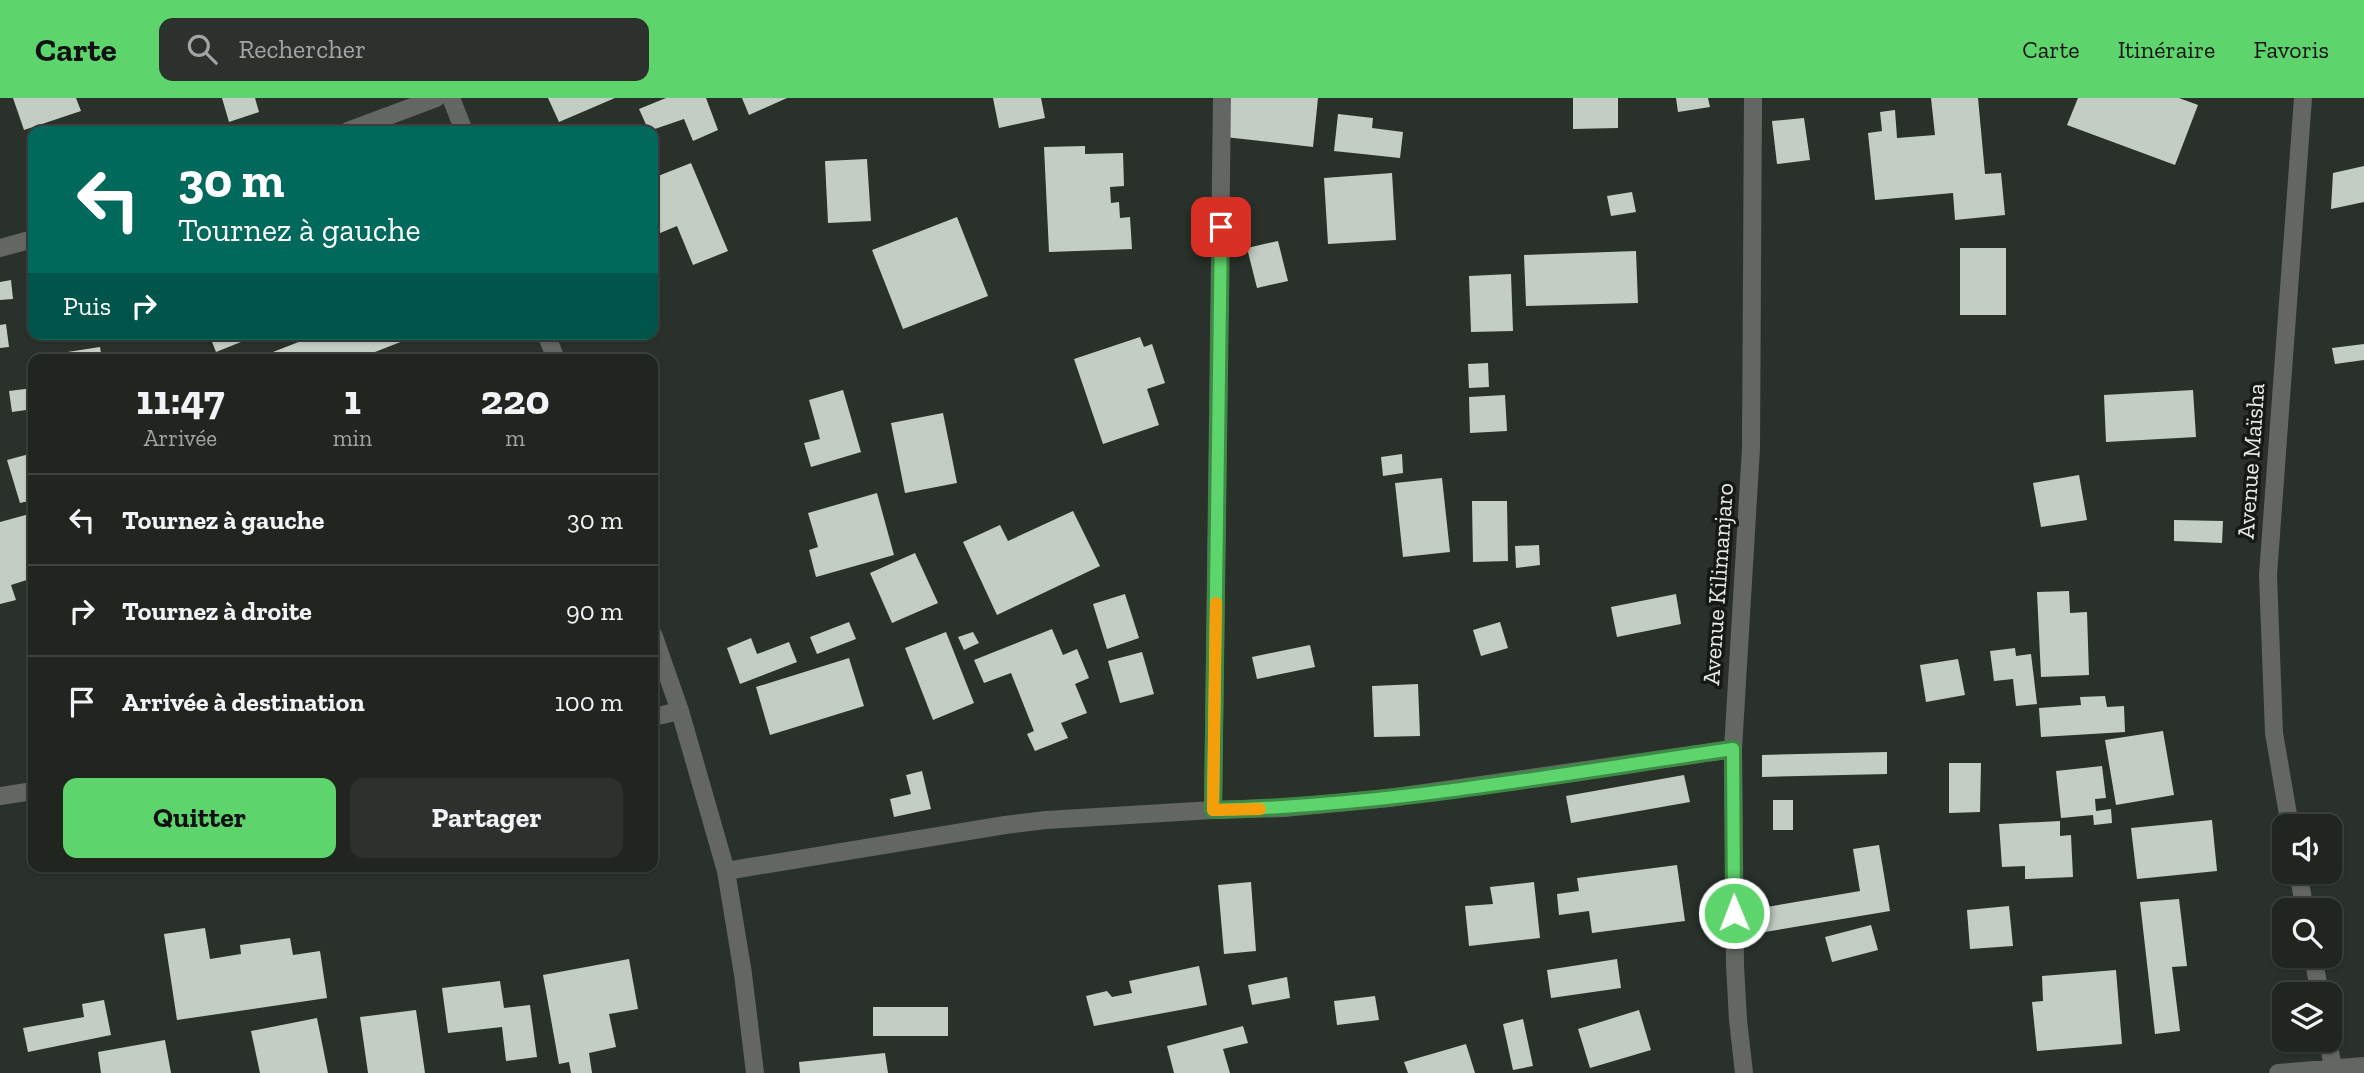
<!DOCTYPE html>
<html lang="fr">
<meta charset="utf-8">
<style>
:root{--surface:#202520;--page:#2d312d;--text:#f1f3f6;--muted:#a2a5a5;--line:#3d423e;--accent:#5ed56c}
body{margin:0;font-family:"Zilla Slab",serif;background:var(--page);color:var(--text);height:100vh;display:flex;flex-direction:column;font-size:26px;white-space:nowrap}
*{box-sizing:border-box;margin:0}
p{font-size:23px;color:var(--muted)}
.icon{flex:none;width:38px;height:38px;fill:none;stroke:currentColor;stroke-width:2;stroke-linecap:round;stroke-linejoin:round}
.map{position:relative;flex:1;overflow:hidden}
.side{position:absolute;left:28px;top:256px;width:630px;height:518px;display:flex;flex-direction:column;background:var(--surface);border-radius:14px;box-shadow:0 2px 5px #0004,0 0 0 2px var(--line)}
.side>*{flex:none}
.hud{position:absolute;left:28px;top:28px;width:630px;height:214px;border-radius:14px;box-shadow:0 2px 5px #0004,0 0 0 2px var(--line);background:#00695c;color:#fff;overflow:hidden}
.tools{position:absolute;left:2272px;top:716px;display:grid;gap:14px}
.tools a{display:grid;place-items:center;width:70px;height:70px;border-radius:14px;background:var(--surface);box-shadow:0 2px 5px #0004,0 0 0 2px var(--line);font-size:35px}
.pin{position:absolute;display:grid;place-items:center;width:60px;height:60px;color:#fff;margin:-30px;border-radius:14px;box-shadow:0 4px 10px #0006}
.me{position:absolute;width:77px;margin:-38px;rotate:359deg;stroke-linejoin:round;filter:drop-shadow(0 0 5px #0008)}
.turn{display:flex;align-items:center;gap:24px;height:147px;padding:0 35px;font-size:32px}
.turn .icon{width:91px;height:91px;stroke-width:2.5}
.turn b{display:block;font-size:49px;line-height:60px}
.then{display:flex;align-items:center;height:66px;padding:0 35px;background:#0003;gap:14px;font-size:26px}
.eta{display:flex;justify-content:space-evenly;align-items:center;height:119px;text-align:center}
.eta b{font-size:42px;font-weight:700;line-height:49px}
.primary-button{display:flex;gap:14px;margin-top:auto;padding:14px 35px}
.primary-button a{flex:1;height:80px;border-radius:14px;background:var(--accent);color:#111;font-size:28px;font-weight:700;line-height:80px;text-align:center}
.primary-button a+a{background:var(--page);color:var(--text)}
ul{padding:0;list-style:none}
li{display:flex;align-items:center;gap:21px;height:91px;padding:0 35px;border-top:2px solid var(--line)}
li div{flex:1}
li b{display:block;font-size:26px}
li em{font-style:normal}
header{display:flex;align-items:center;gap:42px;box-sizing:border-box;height:98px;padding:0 35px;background:var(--accent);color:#111}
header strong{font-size:33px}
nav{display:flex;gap:38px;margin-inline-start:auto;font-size:24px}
.search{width:490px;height:63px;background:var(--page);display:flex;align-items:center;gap:18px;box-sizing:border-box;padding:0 24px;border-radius:14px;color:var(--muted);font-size:26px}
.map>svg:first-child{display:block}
</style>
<header>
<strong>Carte</strong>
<div class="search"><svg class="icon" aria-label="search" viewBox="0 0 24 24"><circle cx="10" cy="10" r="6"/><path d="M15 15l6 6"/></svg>Rechercher</div>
<nav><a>Carte</a><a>Itinéraire</a><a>Favoris</a></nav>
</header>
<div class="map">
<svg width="2364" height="975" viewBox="0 0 2364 975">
<rect width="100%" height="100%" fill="#2a312a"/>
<!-- building -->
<path fill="#c4cdc4" d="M13 0H76L81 13 24 32Z
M222 0H255L259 14 229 24Z
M548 0H615L559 24Z
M666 0H706L718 32 693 43 684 21 649 33 639 11Z
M742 0H787L749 17Z
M993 0H1041L1045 20 999 30Z
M1229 0H1318L1313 49 1225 39Z
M1573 0H1618V30L1573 31Z
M1676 0H1708L1710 9 1678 14Z
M1931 0H1978L1985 76 2001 75 2005 117 1955 122 1953 95 1875 102 1868 35 1882 33 1880 14 1895 12 1897 40 1935 37Z
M2078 0H2179L2198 7 2175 67 2067 27Z
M1338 16 1373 20 1372 30 1403 34 1400 60 1334 53Z
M1804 20 1810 62 1777 66 1772 23Z
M1085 48V56L1123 55 1124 88 1110 89 1111 105 1119 104 1120 120 1130 119 1132 151 1049 154 1044 49Z
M867 61 871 123 828 125 825 63Z
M691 65 728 153 693 167 677 128 653 138V80Z
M2364 68V104L2331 111 2333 75Z
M1392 75 1396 142 1328 146 1324 80Z
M1632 94 1636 114 1611 118 1607 98Z
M957 119 988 198 903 231 872 152Z
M1278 143 1288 183 1257 190 1247 150Z
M1960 150H2006V217H1960Z
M1636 153 1638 205 1526 208 1524 157Z
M1511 176 1513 233 1471 234 1469 178Z
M11 182 13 201 0 202V184Z
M6 226 9 249 0 250V227Z
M209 236H238L241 244 216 254Z
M319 236H421L357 261H255Z
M1140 239 1144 249 1152 246 1165 285 1147 291 1159 327 1103 346 1074 261Z
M2364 246V262L2335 266 2332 250Z
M100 249 102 261H62L61 255Z
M1488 265 1489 289 1469 290 1468 266Z
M33 290V311L12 314 9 293Z
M843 292 861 354 811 369 804 345 820 341 809 302Z
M2193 292 2196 339 2106 344 2104 297Z
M1505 297 1507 333 1470 335 1469 299Z
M943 315 957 385 905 395 891 325Z
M33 355V402L20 405 7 362Z
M1402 356 1403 375 1383 378 1381 359Z
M2079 377 2087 422 2041 429 2033 385Z
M1442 380 1450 454 1403 459 1395 385Z
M877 395 894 457 816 479 809 452 818 449 808 415Z
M1472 403H1507L1508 463 1473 464Z
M1073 413 1100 468 997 517 963 444 1000 427 1008 443Z
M33 415V480L11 487 16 502 0 506V424Z
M2174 422 2223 423 2222 445 2174 443Z
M1539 447 1540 467 1516 470 1515 448Z
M915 455 938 505 892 525 870 475Z
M2069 493 2070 515 2087 514 2089 577 2041 579 2037 494Z
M1125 496 1139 540 1107 551 1093 506Z
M1676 496 1681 526 1617 539 1611 509Z
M849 524 856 541 817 556 810 539Z
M1500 524 1508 550 1481 558 1473 532Z
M1052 531 1063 557 1077 551 1089 580 1075 586 1087 615 1061 625 1068 640 1035 653 1027 636 1034 633 1011 575 984 585 974 562Z
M946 534 974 605 933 622 905 550Z
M973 534 979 545 964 552 958 539Z
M751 540 757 556 789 544 797 564 740 586 727 550Z
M1310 547 1315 569 1257 581 1252 559Z
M2015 550 2016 558 2031 556 2037 606 2016 608 2013 581 1994 583 1990 553Z
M1142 554 1154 596 1120 605 1108 563Z
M849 560 864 608 770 637 756 589Z
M1958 561 1965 597 1926 604 1920 567Z
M1418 586 1420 638 1374 639 1372 588Z
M2105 598 2107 609 2124 608 2125 634 2041 639 2039 610 2081 607 2080 599Z
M2163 633 2174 697 2116 707 2105 642Z
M1887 654V676L1762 679V657Z
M1949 665H1981L1980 714 1949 715Z
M2102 668 2106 700 2095 701 2096 713 2111 711 2112 725 2094 727 2093 717 2061 720 2056 673Z
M922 673 931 711 894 719 890 701 911 696 906 677Z
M1684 677 1690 704 1571 725 1566 698Z
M1773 702H1793V732H1773Z
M2212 722 2217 773 2137 781 2131 730Z
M2060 723V738L2071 737 2073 779 2025 781V768L2002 769 1999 726Z
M1879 747 1890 813 1759 835 1755 811 1860 793 1853 751Z
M1677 767 1685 823 1592 835 1589 813 1559 817 1557 796 1579 793 1577 780Z
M1251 784 1256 853 1224 856 1218 787Z
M1534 784 1540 840 1469 848 1465 808 1493 806 1490 789Z
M2179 801 2187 868 2172 869 2180 933 2155 936 2140 804Z
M2009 808 2013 848 1970 851 1967 812Z
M1871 827 1878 852 1832 864 1825 839Z
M205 830 210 861 241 856 240 847 290 840 293 857 320 853 327 900 177 922 164 836Z
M629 861 638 911 609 916 616 949 589 955 592 975H571L569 964 559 966 543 877Z
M1617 861 1621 890 1551 900 1547 872Z
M1199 868 1207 907 1094 928 1086 898 1107 893 1112 899 1132 895 1129 883Z
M2116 872 2122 946 2037 953 2032 904 2043 903 2042 878Z
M1287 879 1290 900 1252 907 1248 887Z
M500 883 504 910 530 907 537 959 506 963 502 929 448 935 442 890Z
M1375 898 1379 922 1337 927 1334 903Z
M104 902 111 937 28 954 23 930 84 919 82 906Z
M873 909H948V938H873Z
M416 912 425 975H368L360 919Z
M1639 912 1651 952 1590 970 1578 931Z
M317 920 328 975H260L251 933Z
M1523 921 1533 968 1513 972 1503 926Z
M1243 928 1248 945 1223 951 1230 975H1174L1167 948Z
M165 942 171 975H101L98 954Z
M1466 946 1475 975H1408L1404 964Z
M885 955 888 975H800L799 964Z"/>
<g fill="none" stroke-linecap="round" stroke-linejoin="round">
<!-- minor -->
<path stroke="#636663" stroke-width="18" d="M451 0 464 33
M348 33 436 0
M0 150 33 141
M546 236 556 261
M653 536 680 613 726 773 743 876 755 975
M653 619 680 613
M0 698 33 693
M1213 712 1222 0
M2290 728 2274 635 2268 477 2303 0
M726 773 1005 727 1046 722 1213 712 1284 710 1389 700 1733 651
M2298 774 2305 812
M2313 858 2320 896
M2328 942 2333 970
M1744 975 1738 922 1735 867 1733 651 1751 350 1753 0
M2278 975 2364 968"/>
</g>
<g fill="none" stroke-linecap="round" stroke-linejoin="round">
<defs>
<path id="route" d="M1221 129 1213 712C1387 708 1560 676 1733 651L1734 815"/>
</defs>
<!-- route casing -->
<use href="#route" stroke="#3d8a46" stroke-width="18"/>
<!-- route -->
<use href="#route" stroke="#5ed56c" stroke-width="12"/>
<!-- slow -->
<path stroke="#f59e0b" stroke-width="12" d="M1216 505 1213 712 1260 711"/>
</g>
<g text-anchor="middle" stroke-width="7" stroke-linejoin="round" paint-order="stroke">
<!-- street labels -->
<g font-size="24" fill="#e7ebe7" stroke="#151815">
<text transform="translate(2251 363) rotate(-86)" y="8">Avenue Maïsha</text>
<text transform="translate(1718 486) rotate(-86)" y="8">Avenue Kilimanjaro</text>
</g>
</g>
</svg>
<div class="tools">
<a><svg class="icon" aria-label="sound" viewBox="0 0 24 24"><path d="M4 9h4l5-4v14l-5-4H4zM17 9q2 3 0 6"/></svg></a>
<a><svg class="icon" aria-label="search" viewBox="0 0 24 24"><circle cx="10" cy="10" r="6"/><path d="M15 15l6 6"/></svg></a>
<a><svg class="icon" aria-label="layers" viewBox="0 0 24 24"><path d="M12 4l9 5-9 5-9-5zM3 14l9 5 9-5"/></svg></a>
</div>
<div class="pin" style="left:1221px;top:129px;background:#d93025"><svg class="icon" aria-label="arrive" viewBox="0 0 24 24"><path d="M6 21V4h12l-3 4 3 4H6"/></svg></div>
<svg class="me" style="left:1734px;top:815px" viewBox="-20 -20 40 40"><circle r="17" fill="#5ed56c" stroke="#fff" stroke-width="3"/><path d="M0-11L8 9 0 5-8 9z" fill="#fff"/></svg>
<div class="hud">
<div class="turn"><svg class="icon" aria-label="left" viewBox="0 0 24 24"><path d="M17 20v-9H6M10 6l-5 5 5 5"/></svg><div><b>30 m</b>Tournez à gauche</div></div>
<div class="then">Puis<svg class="icon" aria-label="right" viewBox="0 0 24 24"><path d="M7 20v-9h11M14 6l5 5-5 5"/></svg></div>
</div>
<section class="side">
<div class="eta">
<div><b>11:47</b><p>Arrivée</p></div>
<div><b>1</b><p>min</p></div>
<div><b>220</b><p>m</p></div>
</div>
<ul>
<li><svg class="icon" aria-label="left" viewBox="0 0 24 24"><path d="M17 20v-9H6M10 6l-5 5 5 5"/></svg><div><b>Tournez à gauche</b></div><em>30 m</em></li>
<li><svg class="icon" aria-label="right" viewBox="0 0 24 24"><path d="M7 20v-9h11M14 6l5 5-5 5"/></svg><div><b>Tournez à droite</b></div><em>90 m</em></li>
<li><svg class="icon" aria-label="arrive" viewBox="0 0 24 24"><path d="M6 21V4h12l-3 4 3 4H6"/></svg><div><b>Arrivée à destination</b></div><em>100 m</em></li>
</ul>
<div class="primary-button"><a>Quitter</a><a>Partager</a></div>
</section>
</div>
